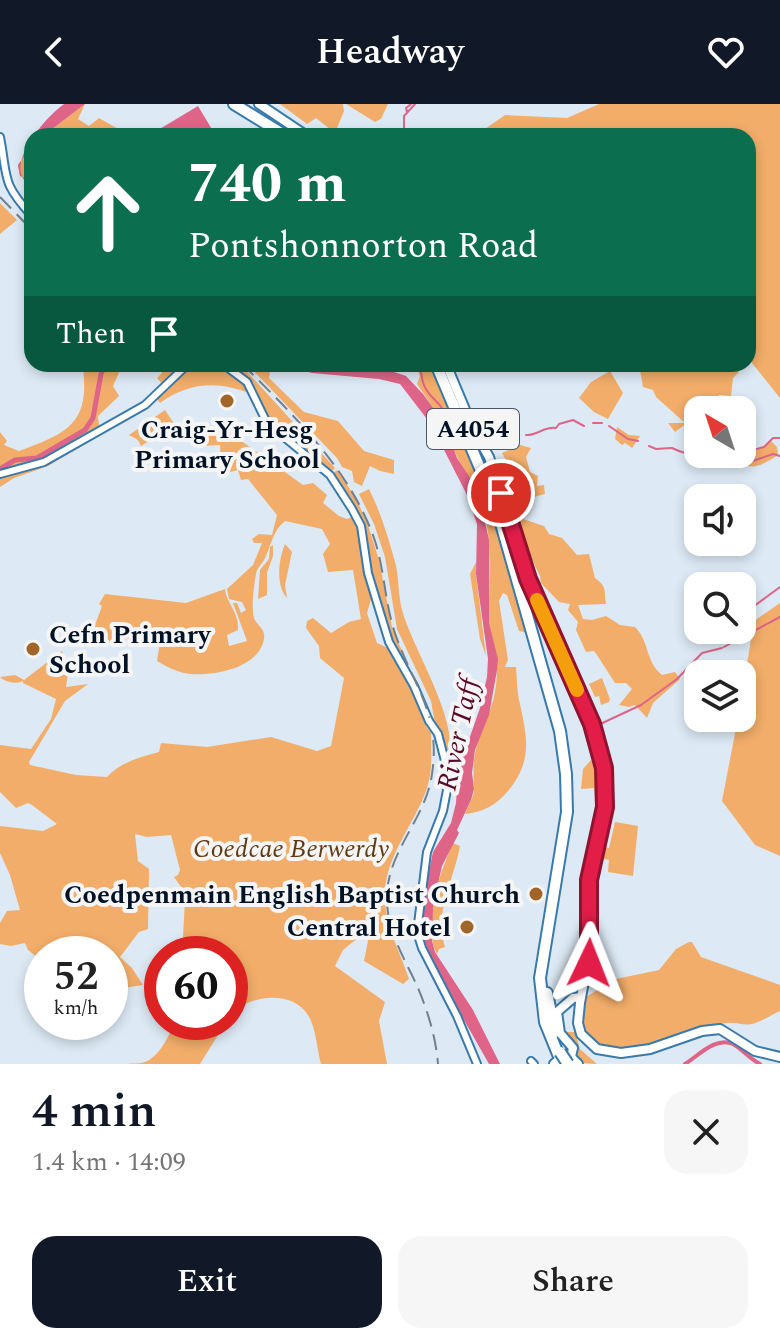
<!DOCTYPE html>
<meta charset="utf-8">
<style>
:root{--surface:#fff;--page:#f6f6f6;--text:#222;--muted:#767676;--accent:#111827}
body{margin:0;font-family:Spectral,serif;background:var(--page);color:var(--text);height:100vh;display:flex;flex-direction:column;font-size:30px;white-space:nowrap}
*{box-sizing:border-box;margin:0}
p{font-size:26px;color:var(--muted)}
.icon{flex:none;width:44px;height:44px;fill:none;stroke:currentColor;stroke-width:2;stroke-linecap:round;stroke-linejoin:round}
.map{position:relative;height:960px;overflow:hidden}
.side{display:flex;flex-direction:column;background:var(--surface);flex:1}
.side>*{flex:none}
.guide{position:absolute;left:24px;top:24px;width:732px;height:244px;border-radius:24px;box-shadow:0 4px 12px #0003;background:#0b6e4f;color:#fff;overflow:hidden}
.needle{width:52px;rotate:321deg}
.tools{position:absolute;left:684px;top:292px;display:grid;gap:16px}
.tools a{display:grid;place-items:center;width:72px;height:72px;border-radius:16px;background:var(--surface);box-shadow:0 4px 12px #0003;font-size:40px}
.speed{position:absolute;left:24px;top:832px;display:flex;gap:16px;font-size:40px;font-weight:700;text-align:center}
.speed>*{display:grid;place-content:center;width:104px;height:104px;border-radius:50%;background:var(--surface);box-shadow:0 4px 12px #0003;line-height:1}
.speed small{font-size:20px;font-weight:400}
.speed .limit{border:12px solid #d22;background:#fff;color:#111}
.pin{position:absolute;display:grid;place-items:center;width:68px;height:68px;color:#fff;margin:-34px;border:4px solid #fff;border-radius:50%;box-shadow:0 2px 8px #0007}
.me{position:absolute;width:88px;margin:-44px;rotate:2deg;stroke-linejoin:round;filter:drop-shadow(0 0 6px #0008)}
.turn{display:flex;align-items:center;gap:28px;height:168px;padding:0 32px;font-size:36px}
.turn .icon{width:104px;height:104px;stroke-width:2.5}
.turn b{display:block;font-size:56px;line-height:68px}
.then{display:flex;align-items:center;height:76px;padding:0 32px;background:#0003;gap:16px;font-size:30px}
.round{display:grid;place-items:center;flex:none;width:84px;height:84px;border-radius:24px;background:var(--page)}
.head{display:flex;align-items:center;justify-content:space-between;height:136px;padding:0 32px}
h1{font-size:48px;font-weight:600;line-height:60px;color:var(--accent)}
.button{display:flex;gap:16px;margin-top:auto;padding:16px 32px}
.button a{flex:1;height:92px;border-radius:24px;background:var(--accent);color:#fff;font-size:32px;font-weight:600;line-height:92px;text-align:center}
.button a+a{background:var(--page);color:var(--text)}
header{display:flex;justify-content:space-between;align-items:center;height:104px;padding:0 32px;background:var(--accent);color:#fff;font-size:36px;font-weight:600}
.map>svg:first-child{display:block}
</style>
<header><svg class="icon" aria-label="back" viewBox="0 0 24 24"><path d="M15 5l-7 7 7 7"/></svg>Headway<svg class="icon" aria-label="heart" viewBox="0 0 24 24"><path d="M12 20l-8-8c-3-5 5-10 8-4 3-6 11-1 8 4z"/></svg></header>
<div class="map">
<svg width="780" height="960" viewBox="0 0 780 960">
<rect width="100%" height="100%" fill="#ddeaf5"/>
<!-- green -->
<path fill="#f2ad6a" d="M85 0 78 15 89 22 99 14 120 26 117 32H43Z
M280 0H343L344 7 335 29 316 14 307 20Z
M346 0H388L381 15 375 18Z
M599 0H780V294L748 254V32H475L505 11 567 14Z
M32 42V76L20 72 18 61Z
M0 99 17 116 0 130Z
M90 260H123L113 282 119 292 98 312 100 331 48 362 14 374 0 383V328L7 337 4 341 19 347C67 329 90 320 83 264Z
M158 260H181L163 281 157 274 162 269 157 262Z
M191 260C221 260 235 261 250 290 219 276 187 279 160 299L157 295 185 263Z
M228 260H240L335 364 331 368 298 341 292 332C264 326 262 297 249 277 244 269 236 265 228 260Z
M247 260H271L269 274 304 308 338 317 364 347 394 356V370L380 367 370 362 362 382 354 378 352 367 342 363 337 354Z
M411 260H431L497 424 530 537 527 529 519 527 507 491 503 489 499 497 508 556 505 563H516C517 575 517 588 520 600 527 633 533 657 508 687 496 701 484 708 465 710 468 702 473 694 474 687 474 672 472 662 476 645 481 625 492 607 495 587 501 556 490 547 489 521 488 485 493 447 485 411 476 376 445 346 445 312L434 305 417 280 420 272 416 263Z
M639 260H653L656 265 664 260H739V268L733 274 731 292 719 291 720 306H698V325L683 322 675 328 668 319H685L656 293 653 286 643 283Z
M610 267 623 289 608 315 594 308 579 294 591 278Z
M165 306 175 321 141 342 138 336 129 331Z
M201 322 226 326 303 381 313 379 327 391 323 399 339 412 347 415 354 412 359 423 372 492 367 509 377 539 390 545 413 583 427 624 431 628C431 647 433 666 427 684 414 723 382 754 385 798 387 824 401 851 409 875L403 880 364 857 368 837 364 829 343 846 335 862 385 898 379 917 387 960H321C317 946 316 923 308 911 292 885 248 891 230 911V850H182L185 796 184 787 174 773 178 771 180 766 171 731 147 733 135 730 138 757 149 765 148 825 139 828 120 853 132 864 143 881 110 886V850H42V857L28 846 25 839 11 842 0 840V819L7 807 20 806 10 771 0 749V722L43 727 57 720 32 701 28 699 16 704 0 688V641L31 645 51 615 56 595 23 579V577C16 581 3 577 0 573L15 571 24 576 62 547 69 563 66 583 88 580 65 597 29 658 30 661 76 671 107 673C119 659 140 653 159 648L161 639 207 643 271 633 317 647 331 642 344 574 320 554 319 542 306 524 307 517 313 514 331 529 349 518 361 515 353 466 328 468 323 450 330 440 322 425 285 417C273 426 271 442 265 454 262 461 257 463 256 470 254 481 251 503 254 514 257 522 266 525 264 535 259 564 215 572 191 570 179 569 167 563 157 557L160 538C142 531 122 535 103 539L105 534 93 535 92 529 102 502 99 500 105 490 186 499 225 485C227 501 239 507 238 526L227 531 229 542 247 537 233 499H237L241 509 246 506 242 498 229 495 227 485 253 461 262 439H254L252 435 259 430 272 431 277 411 248 375 241 376 238 366 230 368 229 365 216 368 221 359 220 341 199 342V333L203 330Z
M617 323 629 331 640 332 632 344 625 339 622 341 615 335Z
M770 336 777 343 778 351C756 365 751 366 730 354L702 357 684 349C707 354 758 356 770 336Z
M520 341 531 344 526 353 530 368 538 372 537 382 544 381 545 390 530 394 525 385 513 378 512 364 515 358 512 356H506L502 349Z
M337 366 356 394 368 421 379 456 392 523 416 580 390 537 370 471 364 424 334 369Z
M369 385C381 409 388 433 395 458 399 471 398 491 402 506 414 549 462 618 448 662L435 620 431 597 397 525 385 453 374 420 359 390Z
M520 414 544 422 549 430 562 434 577 451 589 450 595 474C607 483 604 485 606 500L578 501 583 515 592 516 606 512 620 521 635 523C650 538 645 557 662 571L675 568 680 575 653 599 647 614 635 601 629 603 619 601 632 585 626 579H615L597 551 594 547 586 548 576 526 578 518 568 506 570 500 559 498 541 479 540 472 526 443Z
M285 440 292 448 285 481 287 494C275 481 279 454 285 440Z
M273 441V452L267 469V491L258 495 260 466 269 455 270 443Z
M476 458V470L486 552 480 535 470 470Z
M780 499V752L755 741 722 697 738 614H742V591L754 517Z
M602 574 610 595 609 598 601 601 599 592 595 593 589 580Z
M591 656 593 659 600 656 603 702 595 699 594 684 581 685 583 665Z
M615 718 638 722 633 772 608 768 609 756 594 753 597 742 609 744Z
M453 739 460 742C454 776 434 807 445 843L439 845 437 850C421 819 440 769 453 739Z
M689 838H692L701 853 780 881V907C771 911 761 918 752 920 744 922 735 918 727 919 717 920 705 922 696 925 686 928 677 934 667 937 629 949 566 954 584 894L616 875 659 866 676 845Z
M174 918H226L200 960H128C132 959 136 960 141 959 157 957 170 932 174 918Z
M562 928H575L580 945 597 960 579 959 576 945Z"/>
<!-- water -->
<path fill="#de6488" d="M64 0H85L43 32H32V42L18 61 20 72 32 76V82C0 67 42 16 64 0Z
M198 2 216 32H148Z
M280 260H311L353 265 382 264 406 272 423 290 442 316H445L444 320 457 354 469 372 481 400 489 436V519L498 555 497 566 489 611 475 646 472 669 474 685 471 696 457 726 459 729 442 762 433 802 432 837 435 848 473 906 500 960H489L431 858 421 825 425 787 433 748 451 719 456 699 458 667 480 604 487 573 488 555 476 470 477 420 466 389 441 340 437 328 400 280 379 275 312 269Z"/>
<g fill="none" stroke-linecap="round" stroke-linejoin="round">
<!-- stream -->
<path stroke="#de6488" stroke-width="2" d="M407 8 406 4 411 0
M393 32 404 26V12L415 0
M419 260C422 268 421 278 426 285 433 298 447 301 443 317
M593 319H602
M609 322 628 335 638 337
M526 331C537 332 544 322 556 324L559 320 573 316 584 322
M649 342 656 345 671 344
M672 344C689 352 711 356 727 350
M742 349 764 343 773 334H780
M731 350 741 355V361L773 350 780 352
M742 511 780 483
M742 513 748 512 742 522
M733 538 780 513
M724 543 733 538 739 526
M596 622 641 601 677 575 702 549 722 544"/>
<!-- canal -->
<path stroke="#de6488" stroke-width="4" d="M685 960C698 952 716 932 733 940 742 945 750 955 760 960"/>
<!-- river -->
<path stroke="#de6488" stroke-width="5" d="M0 365 15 356 37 354 85 326 93 314 101 270 106 260"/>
<defs>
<path id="secondary" d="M0 33C8 75 1 78 32 112
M223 260 247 278 267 319 330 371 352 405 361 422 368 469 389 538 414 582 429 617
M0 370 44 358 145 301 188 260
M438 630 445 657 447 686 443 707 427 748 417 828 422 844 457 912 477 960
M531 957 534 960"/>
<path id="primary" d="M259 0 307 32
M446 260 474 327 489 353 528 475 592 620 604 664 605 703 589 776 590 846 580 899 578 919 581 930 597 945 621 949 650 945 702 927 720 925 755 947 780 953
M571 953 573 944 560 929 557 908 573 894 581 893
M554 960 564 951 571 953 578 960"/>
<path id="highway" d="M234 0 286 32
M436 260 496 402 560 627 566 670 567 708 540 874 545 918 558 950
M547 889 555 928"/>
</defs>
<!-- secondary casing -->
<use href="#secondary" stroke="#387aac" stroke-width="10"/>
<!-- primary casing -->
<use href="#primary" stroke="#387aac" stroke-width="12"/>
<!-- highway casing -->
<use href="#highway" stroke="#387aac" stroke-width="14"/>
<!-- secondary -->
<use href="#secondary" stroke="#fff" stroke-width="6"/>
<!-- primary -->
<use href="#primary" stroke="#fff" stroke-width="8"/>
<!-- highway -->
<use href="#highway" stroke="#fff" stroke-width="10"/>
<!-- rail -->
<path stroke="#70808f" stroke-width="2" stroke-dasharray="16 8" stroke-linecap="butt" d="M0 93 32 126
M242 260C293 310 352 368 375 437 385 468 385 502 396 532 414 583 441 610 432 670 426 715 387 747 387 793 386 826 405 855 418 884 428 908 436 934 438 960"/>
<defs>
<path id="secondary-bridge" d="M429 617 438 630"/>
<path id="highway-bridge" d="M560 948 568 960"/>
</defs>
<!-- secondary-bridge casing -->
<use href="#secondary-bridge" stroke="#387aac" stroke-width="10" stroke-linecap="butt"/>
<!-- highway-bridge casing -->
<use href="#highway-bridge" stroke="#387aac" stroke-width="14" stroke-linecap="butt"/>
<!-- secondary-bridge -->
<use href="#secondary-bridge" stroke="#fff" stroke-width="6"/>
<!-- highway-bridge -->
<use href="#highway-bridge" stroke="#fff" stroke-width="10"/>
</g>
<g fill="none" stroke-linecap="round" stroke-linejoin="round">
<defs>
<path id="route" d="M501 389 528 475 592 620 604 664 605 703 589 776V859"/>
</defs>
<!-- route casing -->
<use href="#route" stroke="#92132f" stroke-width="20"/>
<!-- route -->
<use href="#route" stroke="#e11d48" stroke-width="14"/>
<!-- slow -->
<path stroke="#f59e0b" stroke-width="14" d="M537 496 577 586"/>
</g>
<!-- markers -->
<g fill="#a16627" stroke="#f5f5f5" stroke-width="3">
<circle cx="227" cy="297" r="8"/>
<circle cx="33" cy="545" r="8"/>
<circle cx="536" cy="790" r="8"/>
<circle cx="467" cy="823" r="8"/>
</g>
<g text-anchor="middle" stroke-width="8" stroke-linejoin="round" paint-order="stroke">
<!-- shield labels -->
<rect fill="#f5f5f5" stroke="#4a5764" stroke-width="2" x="427" y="305" width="92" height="40" rx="6"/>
<g font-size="24" font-weight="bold" fill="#001326">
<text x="473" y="333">A4054</text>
</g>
<!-- poi labels -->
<g font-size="26" font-weight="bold" fill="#001326" stroke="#f5f5f5" text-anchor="end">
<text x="227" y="334" text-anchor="middle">Craig-Yr-Hesg<tspan x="227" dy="30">Primary School</tspan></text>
<text x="49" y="539" text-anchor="start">Cefn Primary<tspan x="49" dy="30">School</tspan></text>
<text x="520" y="799">Coedpenmain English Baptist Church</text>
<text x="451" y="832">Central Hotel</text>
</g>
<!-- park labels -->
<g font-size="26" font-style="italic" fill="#5f3a12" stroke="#f5f5f5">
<text x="291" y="753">Coedcae Berwerdy</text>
</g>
<!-- water labels -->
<g font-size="28" font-style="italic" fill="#580928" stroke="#f5f5f5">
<text transform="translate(457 630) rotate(-78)" y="10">River Taff</text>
</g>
</g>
</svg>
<div class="tools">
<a><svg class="needle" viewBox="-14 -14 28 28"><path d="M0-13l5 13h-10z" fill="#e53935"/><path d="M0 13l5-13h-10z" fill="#767676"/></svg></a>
<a><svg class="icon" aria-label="sound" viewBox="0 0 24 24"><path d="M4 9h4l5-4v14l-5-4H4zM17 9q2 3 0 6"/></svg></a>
<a><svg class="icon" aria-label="search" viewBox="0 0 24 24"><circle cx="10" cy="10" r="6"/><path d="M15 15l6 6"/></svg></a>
<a><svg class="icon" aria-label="layers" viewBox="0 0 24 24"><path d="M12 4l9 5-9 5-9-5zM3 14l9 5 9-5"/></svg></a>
</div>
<div class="speed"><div>52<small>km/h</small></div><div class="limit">60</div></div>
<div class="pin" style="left:501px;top:389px;background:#d93025"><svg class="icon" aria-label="arrive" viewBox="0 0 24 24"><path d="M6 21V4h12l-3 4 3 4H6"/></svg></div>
<svg class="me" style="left:589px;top:859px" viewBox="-20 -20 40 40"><path d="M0-17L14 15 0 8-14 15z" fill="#e11d48" stroke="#fff" stroke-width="4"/></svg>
<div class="guide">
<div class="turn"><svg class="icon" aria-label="ahead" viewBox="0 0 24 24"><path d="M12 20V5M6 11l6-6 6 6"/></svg><div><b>740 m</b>Pontshonnorton Road</div></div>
<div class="then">Then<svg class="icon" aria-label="arrive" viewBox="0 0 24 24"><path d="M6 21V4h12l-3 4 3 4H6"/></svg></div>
</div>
</div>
<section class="side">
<div class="head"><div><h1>4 min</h1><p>1.4 km · 14:09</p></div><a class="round"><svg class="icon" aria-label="close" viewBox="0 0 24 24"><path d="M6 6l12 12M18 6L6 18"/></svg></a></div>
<div class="button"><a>Exit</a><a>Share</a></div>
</section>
